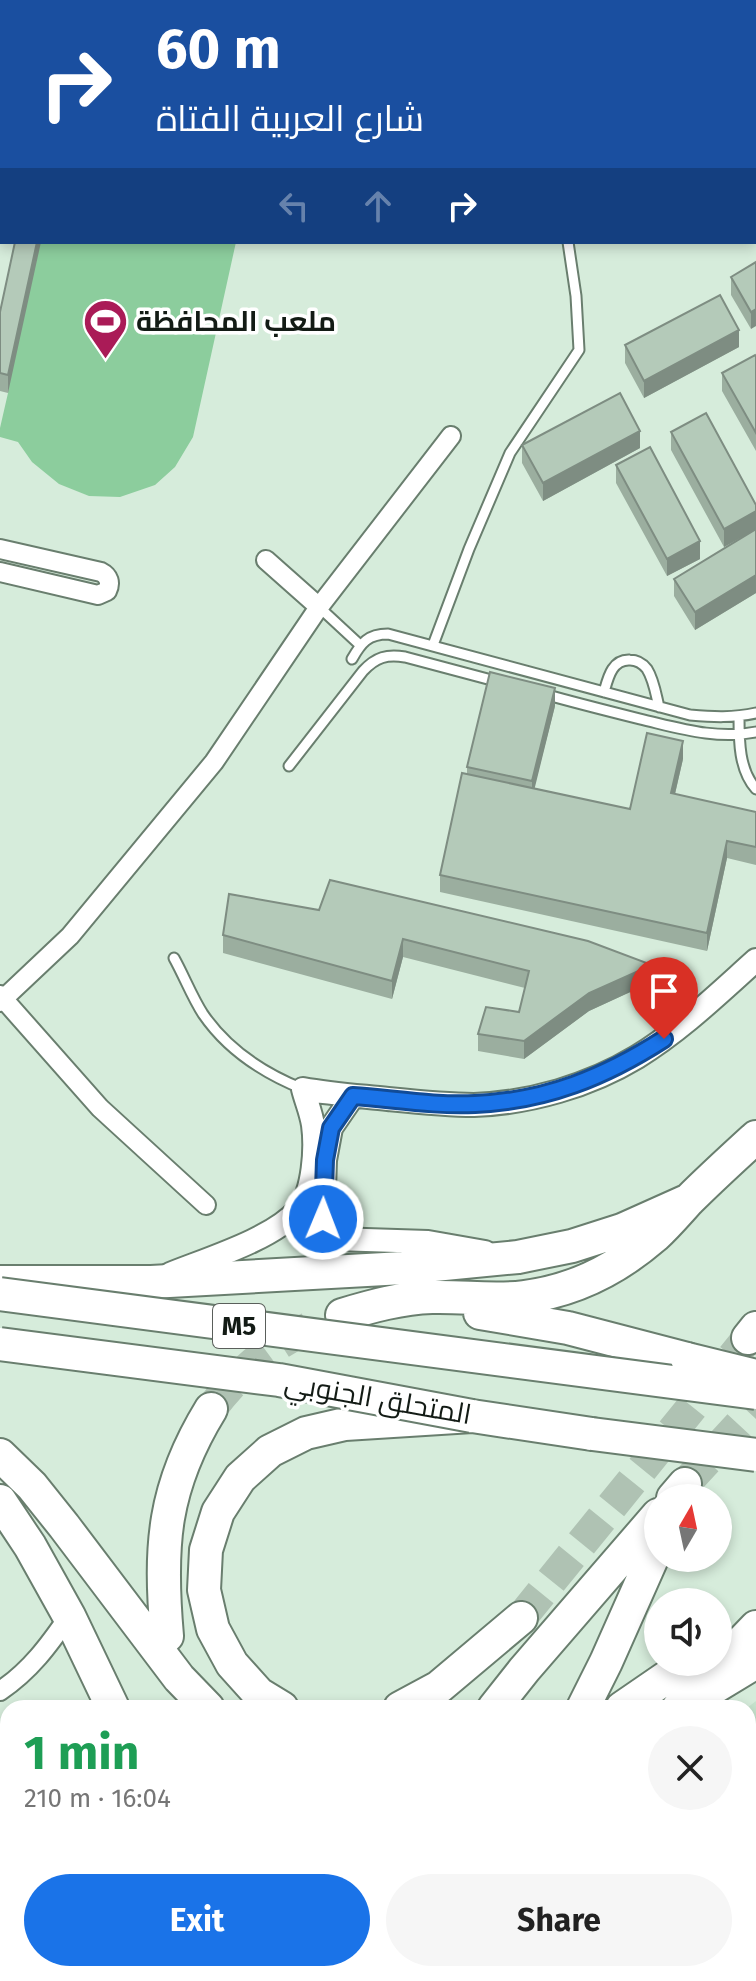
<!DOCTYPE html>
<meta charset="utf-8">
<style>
:root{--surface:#fff;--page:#f6f6f6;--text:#222;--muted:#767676;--accent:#1a73e8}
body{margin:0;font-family:"Fira Sans",Cairo,sans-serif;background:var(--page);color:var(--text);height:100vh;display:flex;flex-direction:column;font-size:30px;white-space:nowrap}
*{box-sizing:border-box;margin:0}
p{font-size:26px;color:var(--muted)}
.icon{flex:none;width:44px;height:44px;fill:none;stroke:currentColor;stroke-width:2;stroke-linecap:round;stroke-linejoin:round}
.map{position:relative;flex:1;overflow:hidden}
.drawer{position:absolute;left:0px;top:1700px;width:756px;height:282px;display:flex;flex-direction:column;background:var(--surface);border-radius:24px 24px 0 0;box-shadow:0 4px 12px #0003}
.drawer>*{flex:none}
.hud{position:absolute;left:0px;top:0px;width:756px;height:244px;box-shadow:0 4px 12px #0003;background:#1a4fa0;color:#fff;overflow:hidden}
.needle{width:52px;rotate:9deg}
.buttons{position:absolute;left:644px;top:1484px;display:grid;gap:16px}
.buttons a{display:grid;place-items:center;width:88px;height:88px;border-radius:50%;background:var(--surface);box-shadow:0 4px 12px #0003;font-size:40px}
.pin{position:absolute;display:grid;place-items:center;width:68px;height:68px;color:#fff;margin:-82px -34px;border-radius:50% 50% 50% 0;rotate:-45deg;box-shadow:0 0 8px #0007}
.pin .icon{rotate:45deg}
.me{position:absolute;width:88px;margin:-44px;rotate:1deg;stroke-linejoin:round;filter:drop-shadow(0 0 6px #0008)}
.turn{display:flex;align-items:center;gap:28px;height:168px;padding:0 24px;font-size:36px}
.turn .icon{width:104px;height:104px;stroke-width:2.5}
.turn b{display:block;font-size:56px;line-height:68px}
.lanes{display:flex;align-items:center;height:76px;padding:0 24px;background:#0003;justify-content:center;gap:40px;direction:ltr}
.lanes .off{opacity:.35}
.round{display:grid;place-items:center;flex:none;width:84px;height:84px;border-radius:42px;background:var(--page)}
.overview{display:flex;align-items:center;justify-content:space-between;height:136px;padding:0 24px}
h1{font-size:48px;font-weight:700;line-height:60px;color:#1e9e55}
.cta{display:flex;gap:16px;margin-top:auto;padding:16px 24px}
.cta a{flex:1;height:92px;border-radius:48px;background:var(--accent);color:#fff;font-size:32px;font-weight:700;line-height:92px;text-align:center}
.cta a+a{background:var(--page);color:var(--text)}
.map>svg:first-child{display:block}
</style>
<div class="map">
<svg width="756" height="1981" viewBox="0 0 756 1981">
<rect width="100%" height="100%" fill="#d6ecdb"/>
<!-- built -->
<path fill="#c6e3cd" d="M756 1701V1981H576L571 1974H748L747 1708Z"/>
<!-- green -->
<path fill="#8ccd9d" d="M19 242H236L193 437 175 467 155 485 120 497 89 496 59 484 32 462 18 442 0 437V428L8 393Z"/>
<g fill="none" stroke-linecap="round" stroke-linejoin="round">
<!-- motorway-tunnel -->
<path stroke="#afc2b3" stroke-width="32" stroke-dasharray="32 16" stroke-linecap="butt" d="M211 1409C238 1373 271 1344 313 1326
M685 1484 756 1407
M521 1618 748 1338"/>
<defs>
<path id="service" d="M435 0 436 2
M662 0 664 2
M516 2 519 0
M754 109 756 108
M319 607 360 645
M433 645 469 549 510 453 579 350 576 296 568 242
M352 659C361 643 368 634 388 634L690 715C713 717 733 718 756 713
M604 692C608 678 612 659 630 660 637 660 643 664 647 669 654 680 656 695 659 707
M544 694C576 703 608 711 640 719 679 728 716 740 756 732
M739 717C739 741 739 770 756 789
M289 766 363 671C376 657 387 654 405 657L499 682
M174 958C184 976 192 997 203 1014 227 1049 263 1073 303 1089"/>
<path id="minor" d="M237 0 238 2
M0 140 2 139
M0 549 101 572C109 576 111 583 107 591L98 595 0 572
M266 560 319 607
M0 995 100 1108 206 1205
M0 1002 70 936 214 762 319 607 451 436
M0 1691C30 1671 49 1645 69 1616
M373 1974 378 1981
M427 1981 437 1974"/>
<path id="tertiary" d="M353 1096 331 1128 325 1160 323 1219 335 1239 428 1242 485 1252
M170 1274C207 1259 273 1239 298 1210 314 1192 316 1147 313 1125 311 1112 306 1101 303 1089 331 1094 360 1096 388 1099 417 1102 445 1105 474 1105 530 1103 589 1086 637 1057 681 1030 718 994 756 960"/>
<path id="primary" d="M491 1974 496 1981
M540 1974 544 1981"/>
<path id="motorway" d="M0 1282H151L403 1268 518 1257 572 1246 622 1230 689 1200
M480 1313 568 1328 687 1359
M342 1315C372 1306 401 1298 432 1297 463 1296 494 1301 524 1297 574 1291 618 1268 655 1236 667 1225 678 1212 689 1200 711 1178 733 1158 756 1137
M748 1338 756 1328
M0 1455 32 1486 64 1526 179 1678 208 1708
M673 1498 685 1484
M0 1501 30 1546 69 1616 113 1708
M167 1636C159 1546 163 1487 211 1409
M713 1688 756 1662
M282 1708 259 1694 232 1664 213 1629 204 1590 206 1550 218 1512 240 1478 270 1451 306 1433 345 1424 472 1416 592 1434
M400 1708 439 1687 521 1618
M494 1708 524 1670 658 1515
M583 1708 606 1662 658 1545
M622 1708 689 1662
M678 1708 756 1627
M227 1981V1974
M265 1981 270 1974
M301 1981 305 1974
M347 1981 355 1974"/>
</defs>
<!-- service casing -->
<use href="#service" stroke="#697e6e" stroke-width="13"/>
<!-- minor casing -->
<use href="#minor" stroke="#697e6e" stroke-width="22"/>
<!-- tertiary casing -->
<use href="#tertiary" stroke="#697e6e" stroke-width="26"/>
<!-- primary casing -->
<use href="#primary" stroke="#697e6e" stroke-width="32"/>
<!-- motorway casing -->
<use href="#motorway" stroke="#697e6e" stroke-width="36"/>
<!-- service -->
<use href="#service" stroke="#fff" stroke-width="9"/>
<!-- minor -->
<use href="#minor" stroke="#fff" stroke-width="18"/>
<!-- tertiary -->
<use href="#tertiary" stroke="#fff" stroke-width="22"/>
<!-- primary -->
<use href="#primary" stroke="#fff" stroke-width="28"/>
<!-- motorway -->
<use href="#motorway" stroke="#fff" stroke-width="32"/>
<defs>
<path id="motorway-bridge" d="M0 1294 756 1393
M0 1344 279 1380 472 1416
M687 1359 756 1376
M592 1434 756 1455"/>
</defs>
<!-- motorway-bridge casing -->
<use href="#motorway-bridge" stroke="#697e6e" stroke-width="36" stroke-linecap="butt"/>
<!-- motorway-bridge -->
<use href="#motorway-bridge" stroke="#fff" stroke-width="32"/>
</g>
<!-- wall -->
<path fill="#9bae9f" d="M15 242 8 393 0 391V312Z
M756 262 751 329 731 295V277Z
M625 345 739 347 644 398 625 363Z
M756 357V451L722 391V373Z
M706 413 756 505V593L695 630 674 596V579L748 534 724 547 671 450V432Z
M522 445 640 448 543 501 522 463Z
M616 465 700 559 667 576 616 483Z
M555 706 534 788 630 809 683 759 675 794 756 812V865L727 858 707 951 440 892V875L467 774V767Z
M229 894 652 982 589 1011 524 1059 478 1051V1034L519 1012 525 988 403 957 392 999 223 953V935Z"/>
<!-- shaded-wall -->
<path fill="#7e8d82" d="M756 65V83L754 84V66Z
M37 242H41L8 393V375Z
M756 309V326L751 329V312Z
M739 330V347L644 398V381Z
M640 431V448L543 501V483Z
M756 511V529L724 547V529Z
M700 541V559L667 576V559Z
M756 575V593L695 630V612Z
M555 688V706L532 799V781Z
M683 741V759L671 811V793Z
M727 841V858L707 951V933Z
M403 939V957L392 999V981Z
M652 965V982L589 1011 524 1059V1041L589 993Z"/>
<!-- building -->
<path fill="#b4cab9" stroke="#7e8d82" stroke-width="2" d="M20 0H58L59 2H21Z
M695 0H756V65L754 66V2H696Z
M15 242H37L8 375 0 373V312Z
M756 262V309L751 312 731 277Z
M720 295 739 330 644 381 625 345Z
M755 355 756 357V433L722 373Z
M620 393 640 431 543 483 522 445Z
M706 413 756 505V511L724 529 671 432Z
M650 447 700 541 667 559 616 465Z
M756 529V575L695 612 674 579Z
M490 672 555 688 532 781 467 767Z
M647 733 683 741 671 793 756 812V847L727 841 707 933 440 875 462 773 630 809Z
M330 880 588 941 652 965 589 993 524 1041 478 1034 486 1007 519 1012 529 971 403 939 392 981 223 935 229 894 319 910Z"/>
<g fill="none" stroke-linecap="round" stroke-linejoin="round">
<defs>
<path id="route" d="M323 1219 325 1160 331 1128 353 1096C394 1099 435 1106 475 1104 546 1101 605 1077 664 1039"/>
</defs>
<!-- route casing -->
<use href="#route" stroke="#114b97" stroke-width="20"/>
<!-- route -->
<use href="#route" stroke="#1a73e8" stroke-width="14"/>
</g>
<!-- icons -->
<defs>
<symbol id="stadium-pin" viewBox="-11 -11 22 30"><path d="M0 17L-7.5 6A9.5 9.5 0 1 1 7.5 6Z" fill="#aa1b57" stroke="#fff"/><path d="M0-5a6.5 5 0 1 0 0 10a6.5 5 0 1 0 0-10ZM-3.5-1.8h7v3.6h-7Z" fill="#fff"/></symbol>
</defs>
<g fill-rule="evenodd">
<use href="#stadium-pin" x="80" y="296" width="51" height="69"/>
</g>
<g text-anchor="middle" stroke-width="7" stroke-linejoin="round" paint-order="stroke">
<!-- shield labels -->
<rect fill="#fff" stroke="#5a5f5b" stroke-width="2" x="213" y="1304" width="52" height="44" rx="6"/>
<g font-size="26" font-weight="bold" fill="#131b15">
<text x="239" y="1335">M5</text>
</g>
<!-- poi labels -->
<g font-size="28" font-weight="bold" fill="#131b15" stroke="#fff" text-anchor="start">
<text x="136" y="331">ملعب المحافظة</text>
</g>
<!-- street labels -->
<g font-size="28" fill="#131b15" stroke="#fff">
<text transform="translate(378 1398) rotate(10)" y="10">المتحلق الجنوبي</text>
</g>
</g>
</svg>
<div class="buttons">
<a><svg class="needle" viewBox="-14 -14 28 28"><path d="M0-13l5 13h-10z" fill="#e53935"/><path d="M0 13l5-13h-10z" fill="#767676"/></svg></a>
<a><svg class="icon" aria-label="sound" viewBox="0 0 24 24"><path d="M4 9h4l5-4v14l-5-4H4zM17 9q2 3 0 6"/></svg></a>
</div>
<div class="pin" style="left:664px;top:1039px;background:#d93025"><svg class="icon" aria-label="arrive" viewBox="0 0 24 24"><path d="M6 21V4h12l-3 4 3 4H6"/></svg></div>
<svg class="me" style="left:323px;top:1219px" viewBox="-20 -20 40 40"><circle r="17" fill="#1a73e8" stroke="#fff" stroke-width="3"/><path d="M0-11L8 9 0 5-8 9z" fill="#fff"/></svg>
<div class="hud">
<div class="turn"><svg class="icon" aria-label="right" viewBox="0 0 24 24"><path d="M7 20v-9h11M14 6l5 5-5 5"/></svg><div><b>60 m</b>شارع العربية الفتاة</div></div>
<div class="lanes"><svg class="icon off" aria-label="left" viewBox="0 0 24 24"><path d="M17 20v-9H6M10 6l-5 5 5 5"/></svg><svg class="icon off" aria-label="ahead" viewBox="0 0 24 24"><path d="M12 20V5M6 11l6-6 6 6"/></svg><svg class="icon" aria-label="right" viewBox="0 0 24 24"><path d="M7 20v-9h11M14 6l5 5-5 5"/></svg></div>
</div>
<section class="drawer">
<div class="overview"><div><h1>1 min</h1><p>210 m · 16:04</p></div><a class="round"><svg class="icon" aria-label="close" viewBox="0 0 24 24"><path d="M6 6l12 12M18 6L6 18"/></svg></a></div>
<div class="cta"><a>Exit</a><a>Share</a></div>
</section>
</div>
